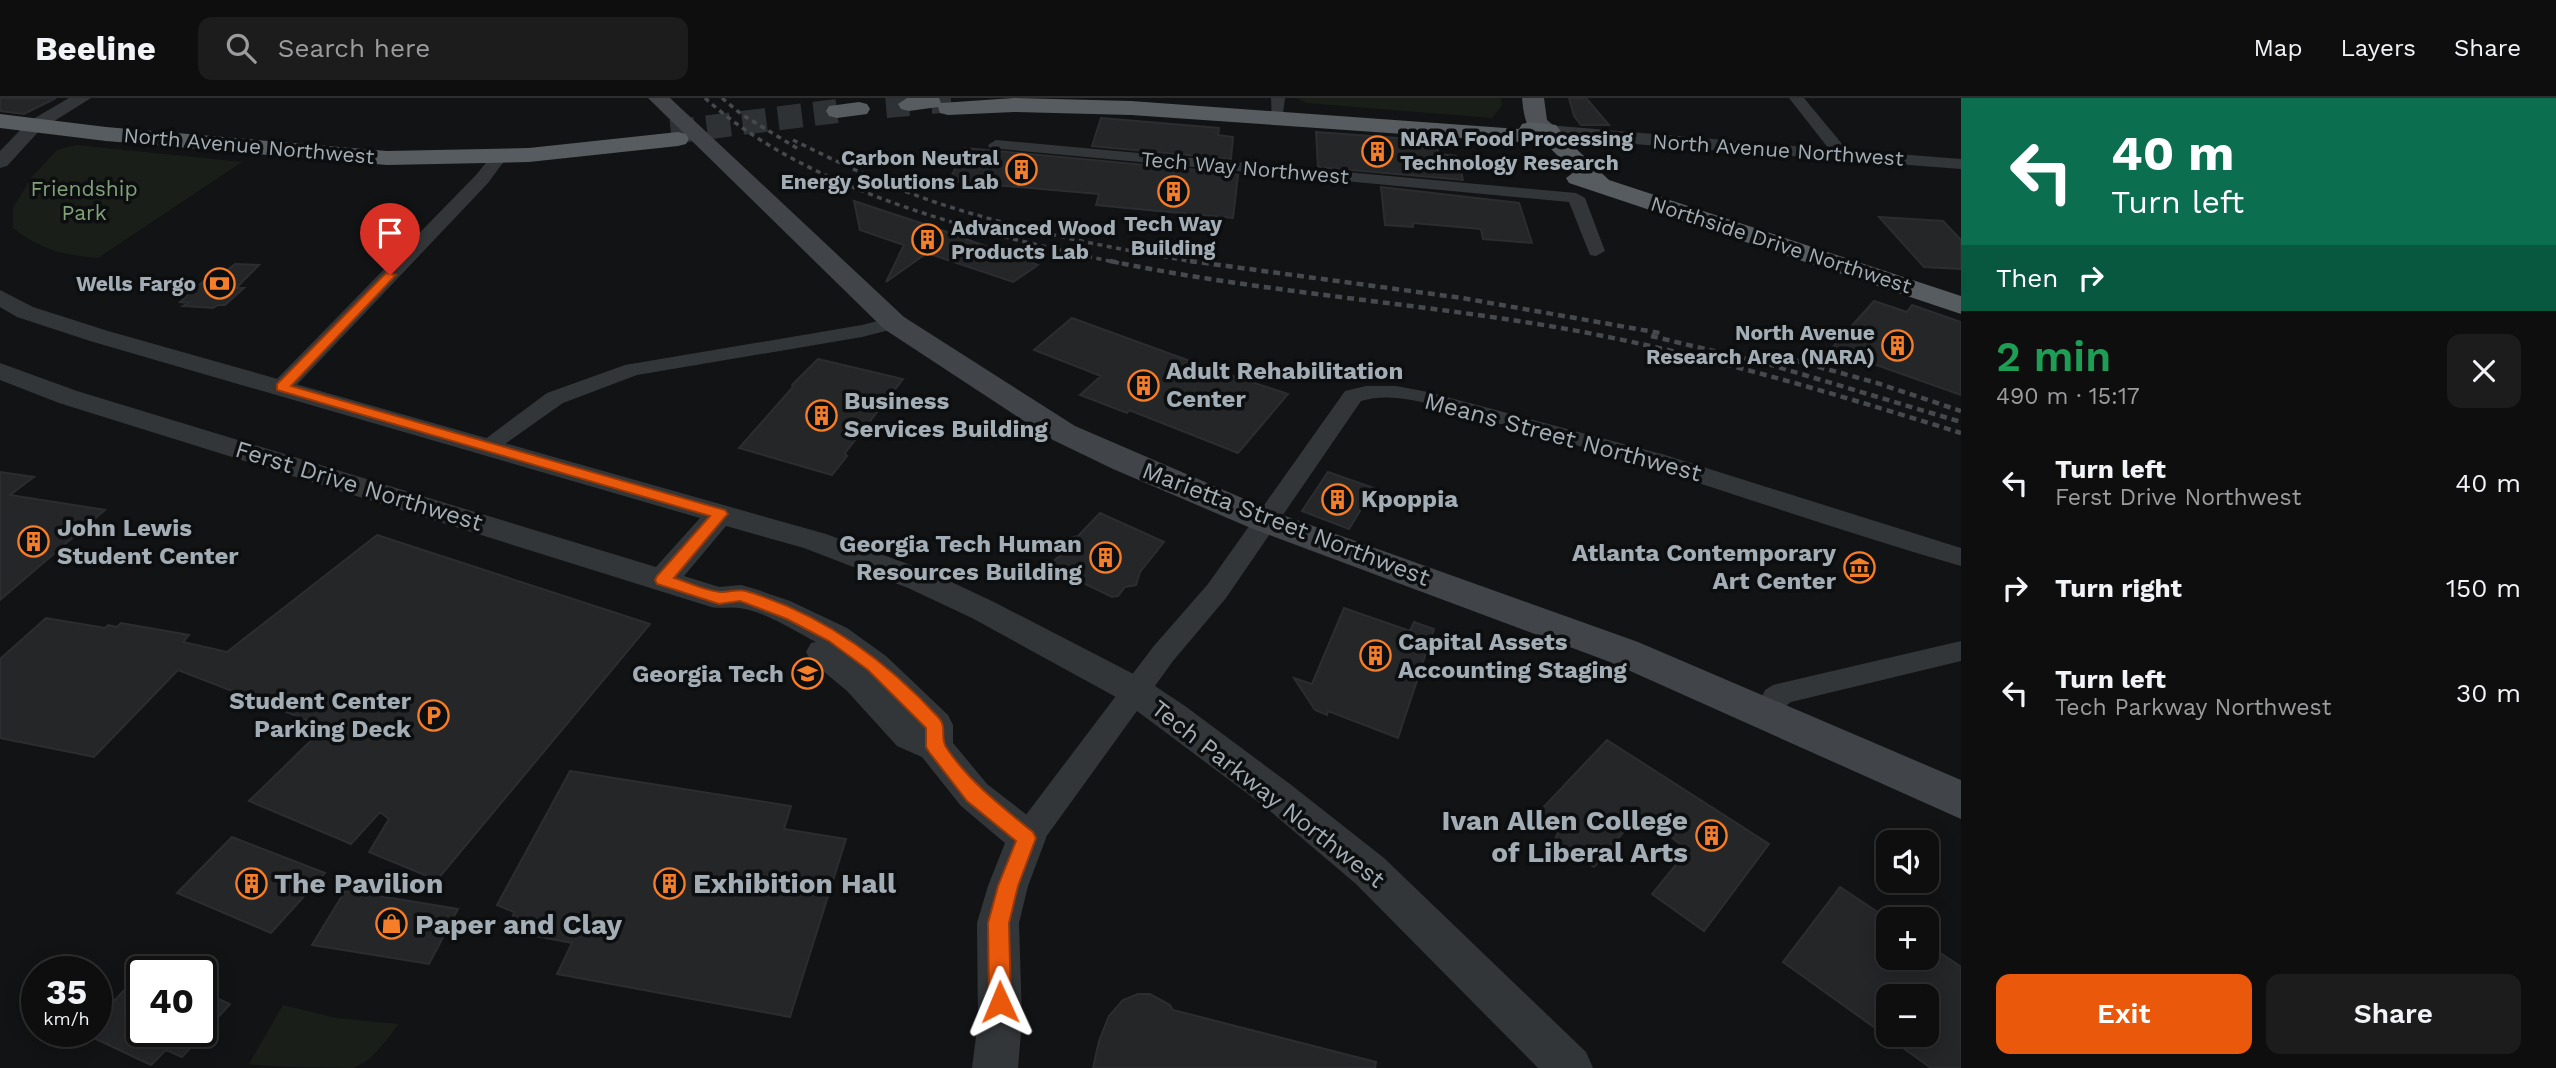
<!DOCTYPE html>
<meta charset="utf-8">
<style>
:root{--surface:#0e0e0f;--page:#1c1c1d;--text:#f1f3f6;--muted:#9b9c9e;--line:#2e2e2f;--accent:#ea580c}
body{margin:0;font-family:"Work Sans",sans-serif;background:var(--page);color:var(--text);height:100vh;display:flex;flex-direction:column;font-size:26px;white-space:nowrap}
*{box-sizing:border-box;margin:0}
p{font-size:23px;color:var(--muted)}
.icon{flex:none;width:38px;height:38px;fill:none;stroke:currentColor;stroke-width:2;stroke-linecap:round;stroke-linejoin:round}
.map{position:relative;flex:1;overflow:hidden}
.panel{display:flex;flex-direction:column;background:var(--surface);width:595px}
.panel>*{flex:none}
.banner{background:#0b6e4f;color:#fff;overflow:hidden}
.controls{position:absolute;left:1876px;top:732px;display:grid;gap:14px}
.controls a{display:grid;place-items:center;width:63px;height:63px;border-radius:14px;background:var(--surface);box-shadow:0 4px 18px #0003,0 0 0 2px var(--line);font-size:35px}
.speed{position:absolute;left:21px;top:858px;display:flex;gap:14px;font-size:35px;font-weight:700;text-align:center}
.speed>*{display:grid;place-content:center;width:91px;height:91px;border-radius:50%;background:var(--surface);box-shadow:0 4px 18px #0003,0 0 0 2px var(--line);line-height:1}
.speed small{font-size:18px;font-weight:400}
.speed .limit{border:4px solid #111;border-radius:10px;background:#fff;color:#111}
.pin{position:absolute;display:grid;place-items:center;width:60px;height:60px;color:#fff;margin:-72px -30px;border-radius:50% 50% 50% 0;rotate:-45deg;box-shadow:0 0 7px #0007}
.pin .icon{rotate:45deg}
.me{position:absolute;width:77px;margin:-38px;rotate:359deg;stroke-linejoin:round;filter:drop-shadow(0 0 5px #0008)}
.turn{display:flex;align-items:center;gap:24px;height:147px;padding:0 35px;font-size:32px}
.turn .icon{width:91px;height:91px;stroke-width:2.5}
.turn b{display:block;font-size:49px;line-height:60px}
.then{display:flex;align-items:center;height:66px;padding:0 35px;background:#0003;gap:14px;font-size:26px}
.round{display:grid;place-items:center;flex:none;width:74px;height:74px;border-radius:14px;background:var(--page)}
.summary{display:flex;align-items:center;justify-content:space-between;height:119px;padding:0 35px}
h1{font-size:42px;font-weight:600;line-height:52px;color:#1e9e55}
.primary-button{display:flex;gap:14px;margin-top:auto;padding:14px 35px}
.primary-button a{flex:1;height:80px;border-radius:14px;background:var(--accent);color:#fff;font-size:28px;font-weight:600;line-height:80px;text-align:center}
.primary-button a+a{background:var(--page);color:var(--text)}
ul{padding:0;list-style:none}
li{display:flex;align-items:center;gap:21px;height:105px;padding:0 35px}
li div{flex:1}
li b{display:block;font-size:26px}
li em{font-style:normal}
header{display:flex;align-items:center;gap:42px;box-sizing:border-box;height:98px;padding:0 35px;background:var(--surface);border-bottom:2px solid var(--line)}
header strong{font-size:33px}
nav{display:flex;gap:38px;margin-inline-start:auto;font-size:24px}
.search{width:490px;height:63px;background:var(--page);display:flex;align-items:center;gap:18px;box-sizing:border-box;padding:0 24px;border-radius:14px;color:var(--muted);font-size:26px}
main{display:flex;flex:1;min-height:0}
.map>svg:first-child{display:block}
</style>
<header>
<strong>Beeline</strong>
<div class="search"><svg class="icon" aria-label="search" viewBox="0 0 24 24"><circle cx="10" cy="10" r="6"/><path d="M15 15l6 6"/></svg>Search here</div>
<nav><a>Map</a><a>Layers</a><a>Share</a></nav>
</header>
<main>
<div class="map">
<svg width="1961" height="970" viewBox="0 0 1961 970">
<rect width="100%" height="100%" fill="#121314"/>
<!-- green -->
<path fill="#191f18" d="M1297 0H1501L1502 7 1492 20 1306 5Z
M76 47 242 64 98 160C59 156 44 153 13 130V110L31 80 57 52Z
M283 907 336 920 399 926C386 942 373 964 352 970 334 970 270 969 249 966Z"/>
<!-- building -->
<path fill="#252628" stroke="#2c2d30" stroke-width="2" fill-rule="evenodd" d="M0 0H56L24 16 0 13Z
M1569 0H1586L1609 27H1581L1574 18Z
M1101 20 1219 30 1218 37 1233 39 1231 61 1092 48Z
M1316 34 1411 41 1412 48 1437 50 1439 56 1457 58 1463 82 1318 69Z
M965 50 1229 75 1238 77 1233 120 1096 107 1099 96 949 83Z
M1381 89 1519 105 1532 145 1483 141 1481 131 1413 125V129L1385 127Z
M854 103 933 129 1038 167 1013 184 927 155 886 184 904 147 860 132Z
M1879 119 1943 123 1961 142V171L1924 169Z
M235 166 259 167 236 190H244L225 207H218L213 210 183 208 188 205 180 204 206 181H217Z
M1874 203 1907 214 1912 207 1961 224V297L1831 251Z
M1072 220 1212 271 1288 296 1238 355 1129 312 1127 315 1080 297 1101 278 1034 252Z
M818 261 903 281 845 355 847 358 832 377 739 350 793 289 792 287Z
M0 374 34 379 10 397 105 412 0 502Z
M1328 374 1374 390 1349 431 1302 413Z
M1100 415 1164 444 1140 474 1136 487 1125 489 1118 498 1112 499 1048 468 1065 453 1064 441 1078 438Z
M377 437 650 526 437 782 369 754 389 721 380 714 351 746 249 703 325 629 178 572 94 659 0 640V561L46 520 105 530 108 527 117 529 121 525 189 537 183 544 227 554Z
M1344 510 1410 533 1414 524 1434 531 1398 640 1328 613 1327 617 1315 612 1294 580 1312 586Z
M1607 642 1769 746 1704 833 1652 796 1688 752 1663 733 1638 717 1594 769 1555 743 1558 733 1536 717Z
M570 673 791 708 784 731 846 741 790 919 557 876 572 845 509 833 514 814 497 807Z
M232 739 325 775 271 835 177 795Z
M1840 789 1888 821V859H1927V846L1961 869V970H1931L1783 864ZM1888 898H1927V936H1888Z
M345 793 404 802 458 811 429 866 312 847Z
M129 887 142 893V933H201V893L230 906 182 959 166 952 151 967 96 941V922Z
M1138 896H1150L1170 907 1173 912 1376 964 1375 970H1093L1099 943 1109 918 1123 902Z"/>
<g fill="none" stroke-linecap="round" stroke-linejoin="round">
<!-- trunk-tunnel -->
<path stroke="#2f3234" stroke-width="24" stroke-dasharray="24 12" stroke-linecap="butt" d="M931 4 951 2
M886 8 909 6
M671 34 837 13"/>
<!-- minor -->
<path fill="#333639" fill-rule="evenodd" d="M1271 0H1285L1282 23H1272Z
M1789 0H1804L1847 52 1961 61V71L1595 43 1548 37 1540 32 1548 27 1829 51Z
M996 42 1576 95 1585 100 1605 153 1596 158 1590 157 1569 104 990 50 988 47Z
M500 53 508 58 488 85 290 294H274L271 289 274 284 476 77 494 55Z
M894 219 901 221 904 225 901 229 862 239 637 277 563 305 495 353H479L476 348 547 295 625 267 862 227Z
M1366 288H1396L1428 294 1665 357 1961 450V468C1801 422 1646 363 1485 322 1447 312 1399 291 1361 303L1226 500 1173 563 1038 750 1027 754 1016 750 1011 740 1016 730 1153 549 1208 486 1345 293Z
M1961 543V563L1791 604 1787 607 1778 626 1768 630 1758 626 1753 618 1765 592 1773 587Z"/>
<!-- tertiary -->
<path fill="#333639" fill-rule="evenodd" d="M69 0H91L40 32 7 68 0 70V53L28 24Z
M0 192 33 209 108 233 826 436 930 474 994 504 1149 584 1185 608 1290 686 1384 760 1586 954 1593 970H1538L1356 786 1264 708 1125 604 972 520 908 490 804 450 726 428 684 478 719 489 741 487 752 490 790 503 847 530 886 558 948 617 953 627V645L987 686 1041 728 1046 740 1028 788 1019 825 1022 923 1018 970H972L978 923 977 825 988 788 1005 745 961 708 922 659 897 648 847 593 811 563 806 554 811 545 816 544C793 532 766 514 740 510 729 508 719 512 708 508L59 305 0 282V265L77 293 656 469 700 420 90 243 17 219 0 209Z"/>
<!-- secondary -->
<path fill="#414549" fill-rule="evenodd" d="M648 0H670L904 219 1075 328 1277 415 1638 544 1961 682V721L1610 564 1253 431 1113 371 1053 342 884 231Z"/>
<!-- primary -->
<path fill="#4f5358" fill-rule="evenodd" d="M1522 0H1544L1547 22 1559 32 1556 37C1527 44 1524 21 1522 0Z"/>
<!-- trunk -->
<path fill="#575c61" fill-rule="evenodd" d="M907 0H939L941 5 1014 0 1131 3 1519 31 1522 26 1530 24 1556 27 1568 43 1609 82 1961 198V216L1569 85 1566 80 1574 74 1546 46 1131 17 1014 14 948 17 940 15 938 9 909 13 901 11 898 6Z
M859 4 867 6 870 11 867 16 837 20 829 18 826 13 829 8Z
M0 16 106 29 387 53 529 50 678 34 686 36 689 41 686 46 678 48 529 64 387 67 106 43 0 30Z"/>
<!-- rail-far1 -->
<path stroke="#464a4e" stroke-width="3.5" stroke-dasharray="5 4.5" stroke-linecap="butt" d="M705 0C808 94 984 137 1119 165
M722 0 741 16 800 52
M793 42C844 67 895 92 950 109 1032 135 1116 151 1200 165"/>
<!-- rail -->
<path stroke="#464a4e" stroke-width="4.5" stroke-dasharray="7 5" stroke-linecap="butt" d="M1110 163C1259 194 1411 204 1561 230 1697 254 1829 294 1961 335
M1190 163 1462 200 1660 235
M1651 238 1768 266 1961 324
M1783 259 1877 285 1961 313"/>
</g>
<!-- route -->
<path fill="#ea580c" stroke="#983908" stroke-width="2" d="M386 175 396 177 291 288 725 412 728 416 725 419 674 480C688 484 705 493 720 494 729 495 737 490 746 493 822 516 885 561 939 620 947 629 940 640 946 649 969 684 1002 709 1033 734L1036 740 1018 788 1009 825 1011 904 1007 911 1000 914 992 911 989 904 988 825 998 788 1016 743 967 703 929 654 926 649V630L868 572 829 543 787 521 740 503 719 506 657 486 655 482 657 478 710 418 277 292V286Z"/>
<!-- icons -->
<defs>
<symbol id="building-ring" viewBox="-11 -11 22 22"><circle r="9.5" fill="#0d0e0f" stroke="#f67e28" stroke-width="1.5"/><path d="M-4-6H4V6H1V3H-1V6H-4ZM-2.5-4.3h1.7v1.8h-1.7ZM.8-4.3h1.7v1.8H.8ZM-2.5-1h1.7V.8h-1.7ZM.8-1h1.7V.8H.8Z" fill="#f67e28"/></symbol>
<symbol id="bank-ring" viewBox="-11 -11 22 22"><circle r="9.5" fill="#0d0e0f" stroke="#f67e28" stroke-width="1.5"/><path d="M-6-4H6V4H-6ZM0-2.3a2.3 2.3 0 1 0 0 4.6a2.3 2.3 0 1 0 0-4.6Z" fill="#f67e28"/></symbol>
<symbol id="museum-ring" viewBox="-11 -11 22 22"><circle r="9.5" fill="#0d0e0f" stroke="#f67e28" stroke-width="1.5"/><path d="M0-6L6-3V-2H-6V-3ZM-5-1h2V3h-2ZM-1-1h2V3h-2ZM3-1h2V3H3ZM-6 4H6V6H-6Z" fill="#f67e28"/></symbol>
<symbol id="university-ring" viewBox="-11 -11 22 22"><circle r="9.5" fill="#0d0e0f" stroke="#f67e28" stroke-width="1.5"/><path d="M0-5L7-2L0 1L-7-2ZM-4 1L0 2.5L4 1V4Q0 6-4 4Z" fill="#f67e28"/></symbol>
<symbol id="parking-ring" viewBox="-11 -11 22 22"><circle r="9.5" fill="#0d0e0f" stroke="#f67e28" stroke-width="1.5"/><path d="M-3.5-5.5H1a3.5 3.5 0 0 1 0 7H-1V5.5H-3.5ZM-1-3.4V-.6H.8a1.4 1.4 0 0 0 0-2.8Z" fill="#f67e28"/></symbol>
<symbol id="shop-ring" viewBox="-11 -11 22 22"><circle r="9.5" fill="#0d0e0f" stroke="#f67e28" stroke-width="1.5"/><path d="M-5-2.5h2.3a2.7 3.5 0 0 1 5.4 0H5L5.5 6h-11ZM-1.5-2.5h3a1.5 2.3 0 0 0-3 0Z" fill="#f67e28"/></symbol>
</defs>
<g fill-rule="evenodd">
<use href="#building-ring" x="1360" y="36" width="35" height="35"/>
<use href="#building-ring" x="1004" y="54" width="35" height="35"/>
<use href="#building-ring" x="1156" y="76" width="35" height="35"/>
<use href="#building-ring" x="910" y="124" width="35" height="35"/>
<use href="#bank-ring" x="202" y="168" width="35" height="35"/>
<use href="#building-ring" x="1880" y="230" width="35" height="35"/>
<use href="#building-ring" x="1126" y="270" width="35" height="35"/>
<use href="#building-ring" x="804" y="300" width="35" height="35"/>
<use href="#building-ring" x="1320" y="384" width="35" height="35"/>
<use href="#building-ring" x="16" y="426" width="35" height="35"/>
<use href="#building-ring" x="1088" y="442" width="35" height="35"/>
<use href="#museum-ring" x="1842" y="452" width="35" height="35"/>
<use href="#building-ring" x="1358" y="540" width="35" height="35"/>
<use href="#university-ring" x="790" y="558" width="35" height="35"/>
<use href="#parking-ring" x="416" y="600" width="35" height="35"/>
<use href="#building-ring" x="1694" y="720" width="35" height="35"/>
<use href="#building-ring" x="234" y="768" width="35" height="35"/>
<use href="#building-ring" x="652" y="768" width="35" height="35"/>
<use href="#shop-ring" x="374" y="808" width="35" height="35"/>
</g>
<g text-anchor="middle" stroke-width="7" stroke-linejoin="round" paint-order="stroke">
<!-- far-poi labels -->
<g font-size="21" font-weight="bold" fill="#a3adb5" stroke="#0d0e0f" text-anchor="end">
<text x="1400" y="48" text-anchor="start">NARA Food Processing<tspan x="1400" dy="24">Technology Research</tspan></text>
<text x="999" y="67">Carbon Neutral<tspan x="999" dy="24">Energy Solutions Lab</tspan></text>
<text x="1173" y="133" text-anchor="middle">Tech Way<tspan x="1173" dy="24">Building</tspan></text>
<text x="951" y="137" text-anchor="start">Advanced Wood<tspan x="951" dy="24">Products Lab</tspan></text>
<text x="196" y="193">Wells Fargo</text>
<text x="1875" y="242">North Avenue<tspan x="1875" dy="24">Research Area (NARA)</tspan></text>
</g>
<!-- far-street labels -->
<g font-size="21" fill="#a3adb5" stroke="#0d0e0f">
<text transform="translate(249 48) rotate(5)" y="7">North Avenue Northwest</text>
<text transform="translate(1778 52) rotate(4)" y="7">North Avenue Northwest</text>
<text transform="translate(1245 70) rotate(5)" y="7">Tech Way Northwest</text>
<text transform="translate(1781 147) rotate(18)" y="7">Northside Drive Northwest</text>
</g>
<!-- far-park labels -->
<g font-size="21" fill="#81a17a" stroke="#0d0e0f">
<text x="84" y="98">Friendship<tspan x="84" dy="24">Park</tspan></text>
</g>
<!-- poi labels -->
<g font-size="24" font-weight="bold" fill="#a3adb5" stroke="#0d0e0f" text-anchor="start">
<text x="1166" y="281">Adult Rehabilitation<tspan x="1166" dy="28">Center</tspan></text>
<text x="844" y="311">Business<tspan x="844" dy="28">Services Building</tspan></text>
<text x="1361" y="409">Kpoppia</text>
<text x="57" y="438">John Lewis<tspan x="57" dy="28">Student Center</tspan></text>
<text x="1082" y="454" text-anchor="end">Georgia Tech Human<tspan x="1082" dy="28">Resources Building</tspan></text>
<text x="1836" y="463" text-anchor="end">Atlanta Contemporary<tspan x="1836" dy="28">Art Center</tspan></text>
<text x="1398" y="552">Capital Assets<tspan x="1398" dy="28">Accounting Staging</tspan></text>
<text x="784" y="584" text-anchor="end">Georgia Tech</text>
<text x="411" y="611" text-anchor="end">Student Center<tspan x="411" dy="28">Parking Deck</tspan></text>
</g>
<!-- street labels -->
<g font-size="24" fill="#a3adb5" stroke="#0d0e0f">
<text transform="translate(1563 339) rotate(15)" y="8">Means Street Northwest</text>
<text transform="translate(359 388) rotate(17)" y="8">Ferst Drive Northwest</text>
<text transform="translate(1286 426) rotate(21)" y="8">Marietta Street Northwest</text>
<text transform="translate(1268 696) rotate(38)" y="8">Tech Parkway Northwest</text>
</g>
<!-- near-poi labels -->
<g font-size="28" font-weight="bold" fill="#a3adb5" stroke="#0d0e0f" text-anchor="start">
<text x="1688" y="732" text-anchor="end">Ivan Allen College<tspan x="1688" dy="32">of Liberal Arts</tspan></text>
<text x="274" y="795">The Pavilion</text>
<text x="693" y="795">Exhibition Hall</text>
<text x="415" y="836">Paper and Clay</text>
</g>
</g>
</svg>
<div class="controls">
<a><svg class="icon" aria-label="sound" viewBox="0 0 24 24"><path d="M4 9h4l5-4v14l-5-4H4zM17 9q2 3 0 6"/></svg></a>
<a>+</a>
<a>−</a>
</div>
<div class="speed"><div>35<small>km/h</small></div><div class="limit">40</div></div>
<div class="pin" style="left:390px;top:177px;background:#d93025"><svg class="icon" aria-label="arrive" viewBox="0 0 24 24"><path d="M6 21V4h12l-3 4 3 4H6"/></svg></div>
<svg class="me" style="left:1000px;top:904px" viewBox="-20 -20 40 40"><path d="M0-17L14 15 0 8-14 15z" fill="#ea580c" stroke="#fff" stroke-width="4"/></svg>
</div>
<section class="panel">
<div class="banner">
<div class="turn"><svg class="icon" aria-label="left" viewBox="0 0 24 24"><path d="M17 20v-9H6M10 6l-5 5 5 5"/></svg><div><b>40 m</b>Turn left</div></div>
<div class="then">Then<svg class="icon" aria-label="right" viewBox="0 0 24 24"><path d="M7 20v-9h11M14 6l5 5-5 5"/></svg></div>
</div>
<div class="summary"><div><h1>2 min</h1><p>490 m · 15:17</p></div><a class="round"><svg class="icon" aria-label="close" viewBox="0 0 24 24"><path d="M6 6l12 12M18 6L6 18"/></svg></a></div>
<ul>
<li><svg class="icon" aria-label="left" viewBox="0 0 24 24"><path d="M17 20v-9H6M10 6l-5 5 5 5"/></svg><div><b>Turn left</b><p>Ferst Drive Northwest</p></div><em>40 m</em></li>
<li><svg class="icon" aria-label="right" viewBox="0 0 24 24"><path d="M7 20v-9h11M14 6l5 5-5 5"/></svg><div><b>Turn right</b></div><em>150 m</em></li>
<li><svg class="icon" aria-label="left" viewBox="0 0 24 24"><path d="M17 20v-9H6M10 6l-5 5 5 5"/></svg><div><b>Turn left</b><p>Tech Parkway Northwest</p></div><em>30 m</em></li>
</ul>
<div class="primary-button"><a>Exit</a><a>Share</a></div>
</section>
</main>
